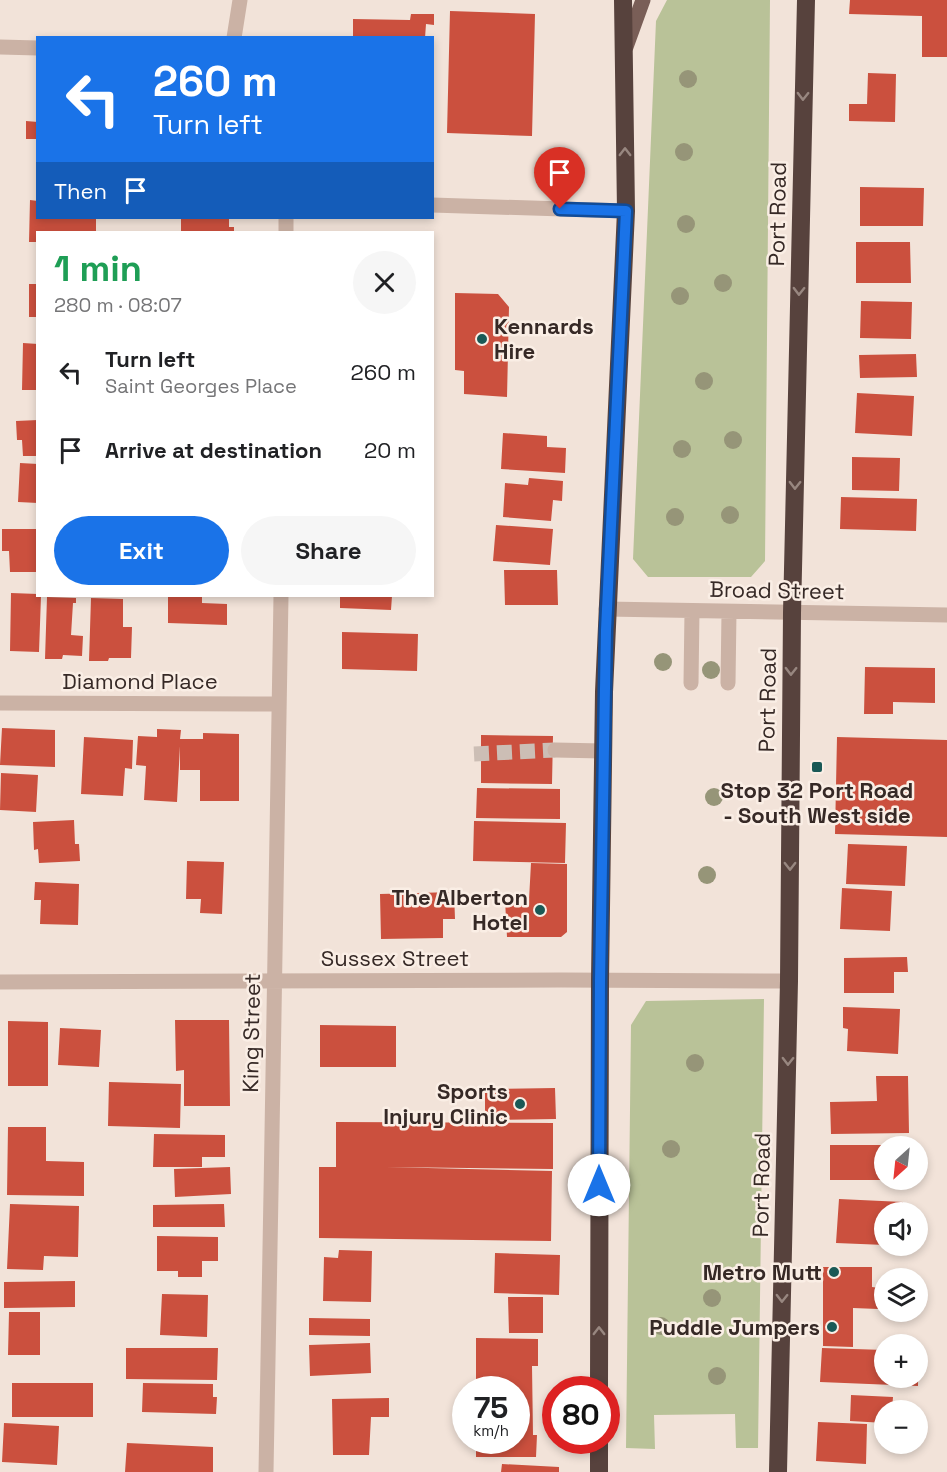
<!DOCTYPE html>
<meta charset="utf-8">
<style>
:root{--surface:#fff;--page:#f6f6f6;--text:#202124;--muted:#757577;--accent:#1a73e8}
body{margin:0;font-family:"Space Grotesk",sans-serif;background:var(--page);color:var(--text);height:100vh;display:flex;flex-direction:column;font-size:22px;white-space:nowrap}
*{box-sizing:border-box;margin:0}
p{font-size:20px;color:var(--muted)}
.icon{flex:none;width:33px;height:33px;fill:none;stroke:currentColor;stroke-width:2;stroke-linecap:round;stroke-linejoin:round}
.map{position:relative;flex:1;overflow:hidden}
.side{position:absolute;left:36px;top:231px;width:398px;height:366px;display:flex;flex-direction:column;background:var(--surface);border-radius:0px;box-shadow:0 3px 9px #0003}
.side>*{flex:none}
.top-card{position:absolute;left:36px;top:36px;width:398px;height:183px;border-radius:0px;box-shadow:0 3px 9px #0003;background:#1a73e8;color:#fff;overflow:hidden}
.needle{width:39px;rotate:207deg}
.fabs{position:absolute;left:874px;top:1136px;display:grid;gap:12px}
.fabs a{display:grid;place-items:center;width:54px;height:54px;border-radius:50%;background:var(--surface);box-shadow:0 3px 9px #0003;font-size:30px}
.speed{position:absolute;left:452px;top:1376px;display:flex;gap:12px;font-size:30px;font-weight:700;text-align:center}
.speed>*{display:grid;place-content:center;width:78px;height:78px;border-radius:50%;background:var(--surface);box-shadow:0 3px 9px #0003;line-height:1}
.speed small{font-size:15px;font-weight:400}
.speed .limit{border:9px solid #d22;background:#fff;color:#111}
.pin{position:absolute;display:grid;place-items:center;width:51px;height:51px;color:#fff;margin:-62px -26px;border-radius:50% 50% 50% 0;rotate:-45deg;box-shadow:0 0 6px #0007}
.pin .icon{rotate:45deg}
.me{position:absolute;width:66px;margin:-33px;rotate:0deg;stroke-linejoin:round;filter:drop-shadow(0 0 4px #0008)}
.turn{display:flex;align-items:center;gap:21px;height:126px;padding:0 18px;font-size:27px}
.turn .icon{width:78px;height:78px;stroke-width:2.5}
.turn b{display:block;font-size:42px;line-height:51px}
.then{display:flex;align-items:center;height:57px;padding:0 18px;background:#0003;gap:12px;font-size:22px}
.round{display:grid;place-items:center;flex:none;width:63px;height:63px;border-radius:32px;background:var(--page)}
.overview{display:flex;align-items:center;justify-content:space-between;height:102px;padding:0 18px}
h1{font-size:36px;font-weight:700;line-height:45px;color:#1e9e55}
.action{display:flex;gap:12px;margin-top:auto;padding:12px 18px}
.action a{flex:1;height:69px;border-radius:36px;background:var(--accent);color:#fff;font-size:24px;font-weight:700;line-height:69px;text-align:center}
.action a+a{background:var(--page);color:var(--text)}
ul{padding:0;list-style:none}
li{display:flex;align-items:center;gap:18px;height:78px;padding:0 18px}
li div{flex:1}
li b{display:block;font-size:22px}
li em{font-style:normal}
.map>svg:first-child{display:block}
</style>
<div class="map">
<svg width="947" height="1472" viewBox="0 0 947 1472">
<rect width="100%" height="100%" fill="#f2e3d9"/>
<!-- green -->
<path fill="#b9c298" d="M667 0H770L765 561 751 577H648L633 559 656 21Z
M764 999 758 1448H736L735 1414 654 1415 655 1449 626 1448 631 1025 646 1001Z"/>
<!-- building -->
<path fill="#cb503e" d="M850 0H947V57H922V16L849 14Z
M450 11 535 14 532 136 447 133Z
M411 14H434V25L426 24 425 38H353V19L410 20Z
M868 73 896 74 895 122 849 121V104H867Z
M26 121 38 122V139H26Z
M860 187 924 188 923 226H860Z
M30 200 38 201V218H96V232H38V242H29Z
M181 218H229V227H234V232H181Z
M856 242H910L911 283H856Z
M29 284H38V317H29Z
M455 293 498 294 509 307 507 397 464 394V371L455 370Z
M861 301 912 302 911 339 860 338Z
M23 343 38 344V390H22Z
M916 354 917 377 860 378 859 355Z
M857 393 914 396 912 436 855 433Z
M38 420V456H23L22 440H17L16 421Z
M503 433 547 436V447L566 448 565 473 501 469Z
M852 457 900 458 899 491 852 490Z
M20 463 38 464V503L18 502Z
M529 478 563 481 562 501 553 500 551 521 503 517 505 483 528 485Z
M841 497 917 499 916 531 840 529Z
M496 525 553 529 550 565 493 561Z
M2 529H38V572H10L9 551H2Z
M504 570H557L558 605H505Z
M11 593 38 594V596H41L39 652 10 651Z
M168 596H202V603L227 604V625L168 623Z
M340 596H392L391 610 340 608Z
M47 597 76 598V603H73L71 635 83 636 82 656 63 655 62 659H45Z
M91 598 123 599V627H132L131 658H109L108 661H89Z
M342 632 418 634 417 671 342 669Z
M865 667 935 668V703L893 702V714H864Z
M2 728 55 730V767L0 765Z
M157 729 181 730 180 739H203V733L239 734V801H200V770H180V746L177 802 144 800 146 766 136 765 138 736 157 737Z
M481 735 553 736 552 784 481 783Z
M84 737 133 740 132 769 125 768 123 796 81 794Z
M837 737 947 740V837L835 834Z
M1 773 38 775 36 812 0 810Z
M477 788 560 789V819L476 818Z
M74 820 75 844H79L80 861 39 863 38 849 34 850 33 822Z
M474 821 566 823 565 863 473 861Z
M848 844 907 846 905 886 846 884Z
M187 861 224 862 222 914 200 913 201 899H186Z
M531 863 567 864V932L561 937H507L505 900H529Z
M35 882 79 884 78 925 40 924 41 900H34Z
M842 888 892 891 890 931 840 929Z
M454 892 455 919H443V938L381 939 380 894Z
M907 957 908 972H894V993H844V958Z
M843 1007 900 1009 898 1054 847 1051 848 1029 843 1028Z
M175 1020H229L230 1106H184V1070L176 1071Z
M8 1021 48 1022V1086H8Z
M320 1025 396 1026V1067H320Z
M60 1028 101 1030 99 1067 58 1065Z
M876 1076H908L909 1133 831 1134 830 1102 877 1101Z
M109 1082 181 1084 180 1128 108 1126Z
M555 1088 556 1119 485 1120V1089Z
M336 1122 553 1123V1169L386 1167 552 1171 551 1241 319 1238V1167H336Z
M8 1127H46V1161L84 1162V1196L7 1195Z
M154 1134 225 1135V1157H202V1167H153Z
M830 1145H885V1180H830Z
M230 1167 231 1194 175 1197 174 1169Z
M839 1199 903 1202 902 1212H885V1245L836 1243Z
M10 1204 79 1206 78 1257 44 1256 43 1270 7 1269Z
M224 1204 225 1227H153V1205Z
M157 1236 218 1237V1261H202V1277H178V1271H157Z
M339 1250 372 1251 371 1302 323 1301 324 1257 338 1258Z
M495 1253 560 1255 559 1295 494 1293Z
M823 1267H872V1287L879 1288 878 1309 853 1308V1347L823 1346Z
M75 1281V1307L4 1308V1282Z
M162 1294 208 1295 207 1337 160 1335Z
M508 1297H543V1333H509Z
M9 1312H40V1355H8Z
M309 1318 370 1319V1336L309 1335Z
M476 1338 538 1339V1366H532L533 1435H537L536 1457H476V1440H516V1389H476Z
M370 1343 371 1373 310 1376 309 1345Z
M126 1348H218L217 1380 126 1379Z
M822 1348 885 1350V1377H918V1386L820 1382Z
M12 1383H93V1417H12Z
M143 1383 213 1384V1397H217L216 1414 142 1412Z
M851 1395 893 1397 892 1410H885V1423L850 1421Z
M389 1398V1417H371L369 1455H333L332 1399Z
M818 1422 867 1424 866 1464 816 1461Z
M4 1423 59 1426 57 1465 2 1462Z
M127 1443 213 1447V1472H125Z
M502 1464 559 1467V1472H501Z"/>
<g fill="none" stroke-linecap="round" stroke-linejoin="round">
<!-- minor-tunnel -->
<path stroke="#ccbeb5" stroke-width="15" stroke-dasharray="15 8" stroke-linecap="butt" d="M474 754 555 750"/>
<!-- minor -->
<path stroke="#cbb2a5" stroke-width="15" d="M234 38 240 0
M0 47 38 48
M432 205 626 211
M286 232V218
M606 609 947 615
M691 683 692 611
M728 683 729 612
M0 703 279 704
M555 750 603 751
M0 982 561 980 789 981
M266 1472C271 1180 277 888 281 596"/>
<!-- major -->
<path stroke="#795e57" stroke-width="15" d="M626 47 643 0"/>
<!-- highway -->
<path stroke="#57423d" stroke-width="18" d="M599 1389 600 980 604 692 626 211 623 0
M599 1472V1440
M778 1472 789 981 792 613 806 0"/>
</g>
<!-- trees -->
<g fill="#969578">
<circle cx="688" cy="79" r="9"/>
<circle cx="684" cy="152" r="9"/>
<circle cx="686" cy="224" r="9"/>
<circle cx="723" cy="283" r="9"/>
<circle cx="680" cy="296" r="9"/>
<circle cx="704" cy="381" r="9"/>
<circle cx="733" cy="440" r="9"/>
<circle cx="682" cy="449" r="9"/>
<circle cx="730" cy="515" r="9"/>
<circle cx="675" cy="517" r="9"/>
<circle cx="663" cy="662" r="9"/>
<circle cx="711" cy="670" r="9"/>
<circle cx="714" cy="797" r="9"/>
<circle cx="707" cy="875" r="9"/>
<circle cx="695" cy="1063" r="9"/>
<circle cx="671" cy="1149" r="9"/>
<circle cx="712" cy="1298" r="9"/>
<circle cx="661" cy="1326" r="9"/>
<circle cx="717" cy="1376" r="9"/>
</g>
<!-- one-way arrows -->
<defs><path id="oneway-chevron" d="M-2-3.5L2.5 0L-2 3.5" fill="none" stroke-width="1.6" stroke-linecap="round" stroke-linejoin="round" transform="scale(1.5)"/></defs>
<g stroke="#988780">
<use href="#oneway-chevron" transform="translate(803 96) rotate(91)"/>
<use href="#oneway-chevron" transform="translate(625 152) rotate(-90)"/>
<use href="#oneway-chevron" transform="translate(799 291) rotate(91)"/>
<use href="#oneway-chevron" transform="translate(795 485) rotate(91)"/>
<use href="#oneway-chevron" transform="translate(791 671) rotate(91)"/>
<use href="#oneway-chevron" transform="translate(790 866) rotate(90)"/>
<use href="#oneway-chevron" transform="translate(788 1061) rotate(91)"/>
<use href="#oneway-chevron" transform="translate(782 1298) rotate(91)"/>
<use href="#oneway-chevron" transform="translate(599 1331) rotate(-90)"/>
</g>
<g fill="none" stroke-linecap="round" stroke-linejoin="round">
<defs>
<path id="route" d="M560 209 626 211 606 630 600 981 599 1185"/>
</defs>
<!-- route casing -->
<use href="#route" stroke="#114b97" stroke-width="15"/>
<!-- route -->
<use href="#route" stroke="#1a73e8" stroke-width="10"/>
</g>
<!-- markers -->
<g fill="#1a5956" stroke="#faeee5" stroke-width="2">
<circle cx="482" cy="339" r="6"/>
<rect x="811" y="761" width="12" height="12" rx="3"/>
<circle cx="540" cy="910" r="6"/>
<circle cx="520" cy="1104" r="6"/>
<circle cx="834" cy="1272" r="6"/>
<circle cx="832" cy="1327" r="6"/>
</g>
<g text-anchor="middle" stroke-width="5" stroke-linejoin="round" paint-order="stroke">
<!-- street labels -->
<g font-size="22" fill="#362926" stroke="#faeee5">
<text transform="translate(777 214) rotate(-89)" y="8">Port Road</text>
<text transform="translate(777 590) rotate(1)" y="8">Broad Street</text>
<text x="140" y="689">Diamond Place</text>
<text transform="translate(767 700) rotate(-89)" y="8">Port Road</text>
<text x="395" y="966">Sussex Street</text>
<text transform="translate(251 1033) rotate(-89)" y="8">King Street</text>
<text transform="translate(761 1185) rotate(-89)" y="8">Port Road</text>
</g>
<!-- poi labels -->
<g font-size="22" font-weight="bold" fill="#362926" stroke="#faeee5" text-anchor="end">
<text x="494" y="334" text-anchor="start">Kennards<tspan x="494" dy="25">Hire</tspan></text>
<text x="817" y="798" text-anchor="middle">Stop 32 Port Road<tspan x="817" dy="25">- South West side</tspan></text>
<text x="528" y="905">The Alberton<tspan x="528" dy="25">Hotel</tspan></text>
<text x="508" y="1099">Sports<tspan x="508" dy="25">Injury Clinic</tspan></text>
<text x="822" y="1280">Metro Mutt</text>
<text x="820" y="1335">Puddle Jumpers</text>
</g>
</g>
</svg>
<div class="fabs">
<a><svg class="needle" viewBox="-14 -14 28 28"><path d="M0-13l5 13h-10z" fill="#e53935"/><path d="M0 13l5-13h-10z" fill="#757577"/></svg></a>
<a><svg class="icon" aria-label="sound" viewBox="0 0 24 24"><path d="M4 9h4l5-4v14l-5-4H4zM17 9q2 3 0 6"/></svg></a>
<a><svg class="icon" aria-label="layers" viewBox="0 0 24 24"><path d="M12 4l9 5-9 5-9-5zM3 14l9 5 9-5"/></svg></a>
<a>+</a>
<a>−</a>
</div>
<div class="speed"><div>75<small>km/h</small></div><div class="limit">80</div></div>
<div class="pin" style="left:560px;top:209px;background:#d93025"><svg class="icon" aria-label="arrive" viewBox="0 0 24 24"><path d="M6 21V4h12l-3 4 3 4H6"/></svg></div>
<svg class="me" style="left:599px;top:1185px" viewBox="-20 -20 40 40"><circle r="19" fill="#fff"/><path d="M0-13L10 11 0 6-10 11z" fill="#1a73e8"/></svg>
<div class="top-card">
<div class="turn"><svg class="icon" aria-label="left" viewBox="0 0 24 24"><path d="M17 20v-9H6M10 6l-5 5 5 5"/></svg><div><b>260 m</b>Turn left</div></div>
<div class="then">Then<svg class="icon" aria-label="arrive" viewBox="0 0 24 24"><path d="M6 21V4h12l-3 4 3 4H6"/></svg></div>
</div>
<section class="side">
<div class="overview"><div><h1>1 min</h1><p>280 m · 08:07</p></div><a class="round"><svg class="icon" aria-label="close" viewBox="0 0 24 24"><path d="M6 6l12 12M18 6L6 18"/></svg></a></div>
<ul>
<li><svg class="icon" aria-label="left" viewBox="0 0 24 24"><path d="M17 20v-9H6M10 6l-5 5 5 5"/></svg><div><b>Turn left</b><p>Saint Georges Place</p></div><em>260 m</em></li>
<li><svg class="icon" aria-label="arrive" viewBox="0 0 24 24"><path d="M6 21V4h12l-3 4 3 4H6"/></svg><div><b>Arrive at destination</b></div><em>20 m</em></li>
</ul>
<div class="action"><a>Exit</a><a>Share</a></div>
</section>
</div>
